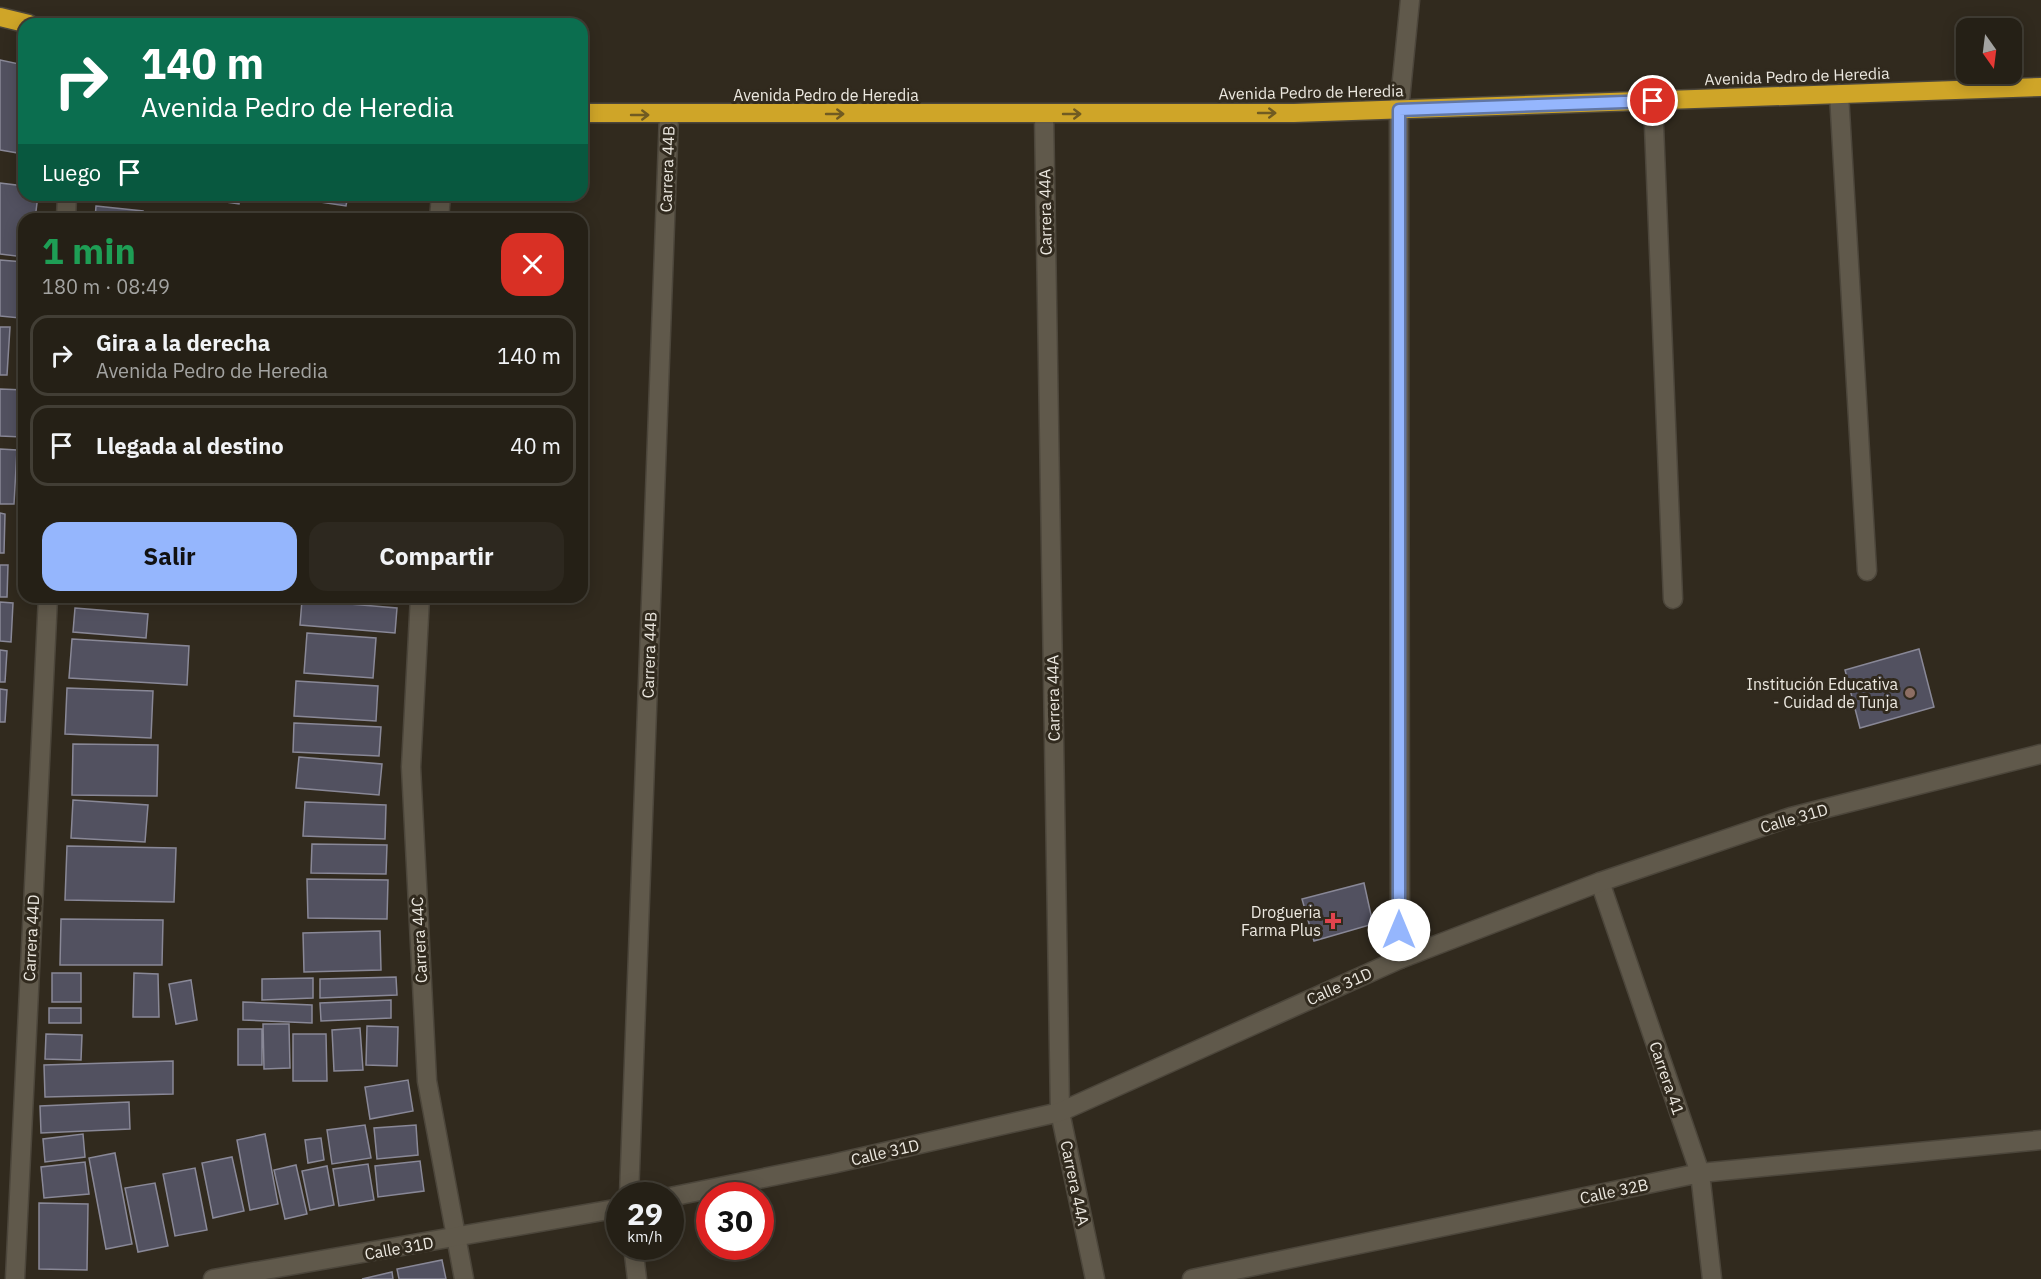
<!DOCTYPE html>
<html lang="es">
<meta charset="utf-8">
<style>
:root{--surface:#252016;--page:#2d281f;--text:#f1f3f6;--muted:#a3a3a1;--line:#423e35;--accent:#95b6fd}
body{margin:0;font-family:"IBM Plex Sans",sans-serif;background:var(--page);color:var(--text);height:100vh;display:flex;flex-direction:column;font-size:22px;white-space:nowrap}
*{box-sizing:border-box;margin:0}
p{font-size:20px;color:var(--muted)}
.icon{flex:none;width:33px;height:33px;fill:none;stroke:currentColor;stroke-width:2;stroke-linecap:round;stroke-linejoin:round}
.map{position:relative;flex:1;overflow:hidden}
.drawer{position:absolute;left:18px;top:213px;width:570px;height:390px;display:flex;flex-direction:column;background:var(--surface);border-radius:18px;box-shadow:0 3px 15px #0003,0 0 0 2px var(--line)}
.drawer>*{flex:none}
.hud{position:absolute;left:18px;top:18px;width:570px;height:183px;border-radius:18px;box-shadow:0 3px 15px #0003,0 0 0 2px var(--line);background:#0b6e4f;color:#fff;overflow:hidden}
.needle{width:39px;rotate:166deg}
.buttons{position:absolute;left:1956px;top:18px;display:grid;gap:12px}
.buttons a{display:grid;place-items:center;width:66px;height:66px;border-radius:12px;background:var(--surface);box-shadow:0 3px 15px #0003,0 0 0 2px var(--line);font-size:30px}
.speed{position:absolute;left:606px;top:1182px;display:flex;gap:12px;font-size:30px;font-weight:700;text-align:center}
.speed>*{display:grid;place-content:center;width:78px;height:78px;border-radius:50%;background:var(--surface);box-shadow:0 3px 15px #0003,0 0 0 2px var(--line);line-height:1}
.speed small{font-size:15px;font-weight:400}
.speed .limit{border:9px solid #d22;background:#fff;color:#111}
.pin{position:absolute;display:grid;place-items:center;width:51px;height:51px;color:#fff;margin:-26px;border:3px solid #fff;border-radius:50%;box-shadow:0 2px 6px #0007}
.me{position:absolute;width:66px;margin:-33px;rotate:0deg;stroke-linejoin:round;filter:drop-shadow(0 0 4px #0008)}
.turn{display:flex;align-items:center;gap:21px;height:126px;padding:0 24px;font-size:27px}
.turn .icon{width:78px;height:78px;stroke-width:2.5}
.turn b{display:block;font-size:42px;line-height:51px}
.then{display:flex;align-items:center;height:57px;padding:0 24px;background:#0003;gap:12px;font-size:22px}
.round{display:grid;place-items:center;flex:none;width:63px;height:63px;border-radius:18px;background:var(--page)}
.headline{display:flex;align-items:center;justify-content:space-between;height:102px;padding:0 24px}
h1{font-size:36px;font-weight:800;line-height:45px;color:#1e9e55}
.action{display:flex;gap:12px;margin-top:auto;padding:12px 24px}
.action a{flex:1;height:69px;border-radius:18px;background:var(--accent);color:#111;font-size:24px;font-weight:800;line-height:69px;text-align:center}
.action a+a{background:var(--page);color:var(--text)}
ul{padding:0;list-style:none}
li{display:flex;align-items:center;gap:18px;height:81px;margin:0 12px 9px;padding:0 12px;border:3px solid var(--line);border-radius:18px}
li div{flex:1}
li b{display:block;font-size:22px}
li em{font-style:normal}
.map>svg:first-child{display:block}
</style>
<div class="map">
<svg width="2041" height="1279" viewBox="0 0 2041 1279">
<rect width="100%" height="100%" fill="#312a1e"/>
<!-- building -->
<path fill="#525160" stroke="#898897" stroke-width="1.5" d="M0 60 24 65V154L0 150Z
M0 183 24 186V195H38L35 219H24V257L0 254Z
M205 195H240L239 204 204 199Z
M294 195H348L346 206 293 198Z
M96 206 143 211 142 219H95Z
M0 260 24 262 20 318 0 316Z
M0 327H10L7 375H0Z
M0 389 24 390 22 437 0 436Z
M0 449 17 450 14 504H0Z
M0 513 5 514 4 553H0Z
M0 565H8L7 597H0Z
M75 597H144L143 603Z
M302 600 397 608 395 633 300 625Z
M0 602 13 603 11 642 0 641Z
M75 608 148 614 146 638 73 632Z
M307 633 376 638 373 678 304 673Z
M72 639 189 646 187 685 69 678Z
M1919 649 1934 707 1860 728 1845 670Z
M0 650 7 651 5 682H0Z
M296 681 378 686 376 721 294 716Z
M67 688 153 691 151 738 65 734Z
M0 689 7 690 5 722H0Z
M294 723 381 727 379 756 293 752Z
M73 744 158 745 157 796 72 795Z
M299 757 382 764 379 795 296 788Z
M73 800 148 805 145 842 71 838Z
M305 802 386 805 385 839 303 836Z
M312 844 387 845 386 874 311 873Z
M67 846 176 848 174 902 65 900Z
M307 879 388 880 387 919 308 918Z
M1364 883 1373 924 1314 941 1302 899Z
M61 919 163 920 162 965H60Z
M380 931 381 970 304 972 303 933Z
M52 973H81V1002H52Z
M134 973 158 974 159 1017H133Z
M396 977 397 995 320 998V979Z
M313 978V998L262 1000V979Z
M191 980 197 1020 176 1024 169 984Z
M391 1000V1018L321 1021 320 1003Z
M243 1002 312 1005V1023L243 1020Z
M49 1008H81V1023H49Z
M263 1024H289L290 1068 264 1069Z
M367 1026 398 1027 397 1066 366 1065Z
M360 1028 363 1070 334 1071 332 1030Z
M238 1029H262V1065H238Z
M46 1034 82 1035 81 1060 45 1059Z
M293 1034H326L327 1081H293Z
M173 1061V1094L45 1097 44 1065Z
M408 1080 413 1111 370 1119 365 1087Z
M129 1102 130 1129 41 1133 40 1106Z
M365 1125 371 1158 332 1164 327 1130Z
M416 1125 418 1155 377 1159 374 1128Z
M83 1134 85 1157 45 1162 43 1139Z
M265 1134 278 1204 250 1210 237 1140Z
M321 1138 324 1160 308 1163 305 1140Z
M115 1153 132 1244 106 1249 89 1158Z
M232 1157 244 1211 213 1218 202 1163Z
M420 1161 424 1191 378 1197 375 1166Z
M85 1162 89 1194 44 1198 41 1167Z
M368 1164 374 1200 339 1206 333 1169Z
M296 1165 307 1214 285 1219 274 1170Z
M327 1166 334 1205 310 1210 302 1171Z
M195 1168 207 1230 175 1236 163 1174Z
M155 1183 168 1246 138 1252 125 1188Z
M39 1203 88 1204 87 1270 39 1269Z
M442 1260 446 1279H399L397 1269Z
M392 1272 393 1279H362Z"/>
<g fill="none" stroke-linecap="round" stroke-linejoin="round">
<defs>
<path id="lane" d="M1839 94 1867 571
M1653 101 1673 599"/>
<path id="street" d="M1044 114 1060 1112 1095 1279
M66 219 67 195
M439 219 441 195
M420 597 411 767 427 1081 464 1279
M1600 882 1700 1173 1712 1279
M1400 959 1399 110 1410 0
M629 1196 669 115
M633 1246 637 1279
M15 1279 48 597
M1192 1279 1700 1173 2041 1140"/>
<path id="secondary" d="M670 1197 832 1164 1060 1112 1400 959 1600 882 1791 817 2041 754
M213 1279 620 1208"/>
<path id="highway" d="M0 17 29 24
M582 113H1294L2041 87"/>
</defs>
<!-- lane casing -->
<use href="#lane" stroke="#4c463b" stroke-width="21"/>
<!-- street casing -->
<use href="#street" stroke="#4c463b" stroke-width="21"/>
<!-- secondary casing -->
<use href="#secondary" stroke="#4c463b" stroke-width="21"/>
<!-- highway casing -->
<use href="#highway" stroke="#4c463b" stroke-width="21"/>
<!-- lane -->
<use href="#lane" stroke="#60594b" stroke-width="18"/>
<!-- street -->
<use href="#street" stroke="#60594b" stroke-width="18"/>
<!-- secondary -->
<use href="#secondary" stroke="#60594b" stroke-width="18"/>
<!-- highway -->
<use href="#highway" stroke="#cfa528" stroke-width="18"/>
</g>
<!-- one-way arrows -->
<defs><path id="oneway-shaft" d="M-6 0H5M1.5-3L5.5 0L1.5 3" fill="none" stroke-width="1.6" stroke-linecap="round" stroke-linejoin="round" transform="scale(1.5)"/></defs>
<g stroke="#705b22">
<use href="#oneway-shaft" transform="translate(1267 113)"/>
<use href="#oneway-shaft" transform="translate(835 114)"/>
<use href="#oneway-shaft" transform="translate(1072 114)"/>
<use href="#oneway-shaft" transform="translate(640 115)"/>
</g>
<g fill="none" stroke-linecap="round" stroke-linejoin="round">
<defs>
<path id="route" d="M1399 930V110L1653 101"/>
</defs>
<!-- route casing -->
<use href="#route" stroke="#6176a4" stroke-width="15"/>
<!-- route -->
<use href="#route" stroke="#95b6fd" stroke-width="10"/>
</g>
<!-- markers -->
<circle fill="#8d6e63" stroke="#312a1e" stroke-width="2" cx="1910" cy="693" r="6"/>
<path fill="#e0444e" stroke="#312a1e" stroke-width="2" d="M1330 912h6v6h6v6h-6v6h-6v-6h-6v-6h6z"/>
<g text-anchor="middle" stroke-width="6" stroke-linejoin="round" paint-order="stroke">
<!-- street labels -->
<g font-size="16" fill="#ece8e0" stroke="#312a1e">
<text transform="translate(1797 76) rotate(-2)" y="6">Avenida Pedro de Heredia</text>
<text transform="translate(1311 92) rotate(-1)" y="6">Avenida Pedro de Heredia</text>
<text x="826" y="101">Avenida Pedro de Heredia</text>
<text transform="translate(667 169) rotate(-88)" y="6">Carrera 44B</text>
<text transform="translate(1045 212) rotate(-91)" y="6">Carrera 44A</text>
<text transform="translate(649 655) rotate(-88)" y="6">Carrera 44B</text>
<text transform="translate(1053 698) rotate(-91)" y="6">Carrera 44A</text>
<text transform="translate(1794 818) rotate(-16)" y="6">Calle 31D</text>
<text transform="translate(31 938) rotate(-87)" y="6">Carrera 44D</text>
<text transform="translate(419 940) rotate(-93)" y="6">Carrera 44C</text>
<text transform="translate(1339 986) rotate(-24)" y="6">Calle 31D</text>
<text transform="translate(1667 1078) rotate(71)" y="6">Carrera 41</text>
<text transform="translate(885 1152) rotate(-13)" y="6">Calle 31D</text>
<text transform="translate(1075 1183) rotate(78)" y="6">Carrera 44A</text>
<text transform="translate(1614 1191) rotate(-12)" y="6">Calle 32B</text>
<text transform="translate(399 1248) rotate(-10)" y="6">Calle 31D</text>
</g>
<!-- poi labels -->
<g font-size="16" fill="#ece8e0" stroke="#312a1e" text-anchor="end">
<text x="1898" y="690">Institución Educativa<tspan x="1898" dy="18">- Cuidad de Tunja</tspan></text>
<text x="1321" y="918">Drogueria<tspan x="1321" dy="18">Farma Plus</tspan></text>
</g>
</g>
</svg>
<div class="buttons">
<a><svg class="needle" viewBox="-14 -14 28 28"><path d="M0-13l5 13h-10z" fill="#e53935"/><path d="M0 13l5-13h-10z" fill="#a3a3a1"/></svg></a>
</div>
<div class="speed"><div>29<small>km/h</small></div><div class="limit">30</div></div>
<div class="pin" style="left:1653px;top:101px;background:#d93025"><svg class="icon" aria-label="arrive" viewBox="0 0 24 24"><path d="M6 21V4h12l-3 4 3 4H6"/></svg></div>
<svg class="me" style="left:1399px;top:930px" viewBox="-20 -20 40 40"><circle r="19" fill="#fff"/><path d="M0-13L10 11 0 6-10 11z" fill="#95b6fd"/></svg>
<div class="hud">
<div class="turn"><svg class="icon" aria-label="right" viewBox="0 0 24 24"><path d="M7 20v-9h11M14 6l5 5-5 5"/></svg><div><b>140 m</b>Avenida Pedro de Heredia</div></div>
<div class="then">Luego<svg class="icon" aria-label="arrive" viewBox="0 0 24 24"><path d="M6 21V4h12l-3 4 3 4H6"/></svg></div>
</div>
<section class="drawer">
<div class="headline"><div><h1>1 min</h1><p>180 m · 08:49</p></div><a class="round" style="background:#d93025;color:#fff"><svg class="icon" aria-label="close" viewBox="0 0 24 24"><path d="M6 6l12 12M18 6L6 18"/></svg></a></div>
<ul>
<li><svg class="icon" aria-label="right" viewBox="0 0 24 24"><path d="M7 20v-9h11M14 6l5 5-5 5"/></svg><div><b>Gira a la derecha</b><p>Avenida Pedro de Heredia</p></div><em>140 m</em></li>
<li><svg class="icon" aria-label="arrive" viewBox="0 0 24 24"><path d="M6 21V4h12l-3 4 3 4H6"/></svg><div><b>Llegada al destino</b></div><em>40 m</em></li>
</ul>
<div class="action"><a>Salir</a><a>Compartir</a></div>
</section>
</div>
